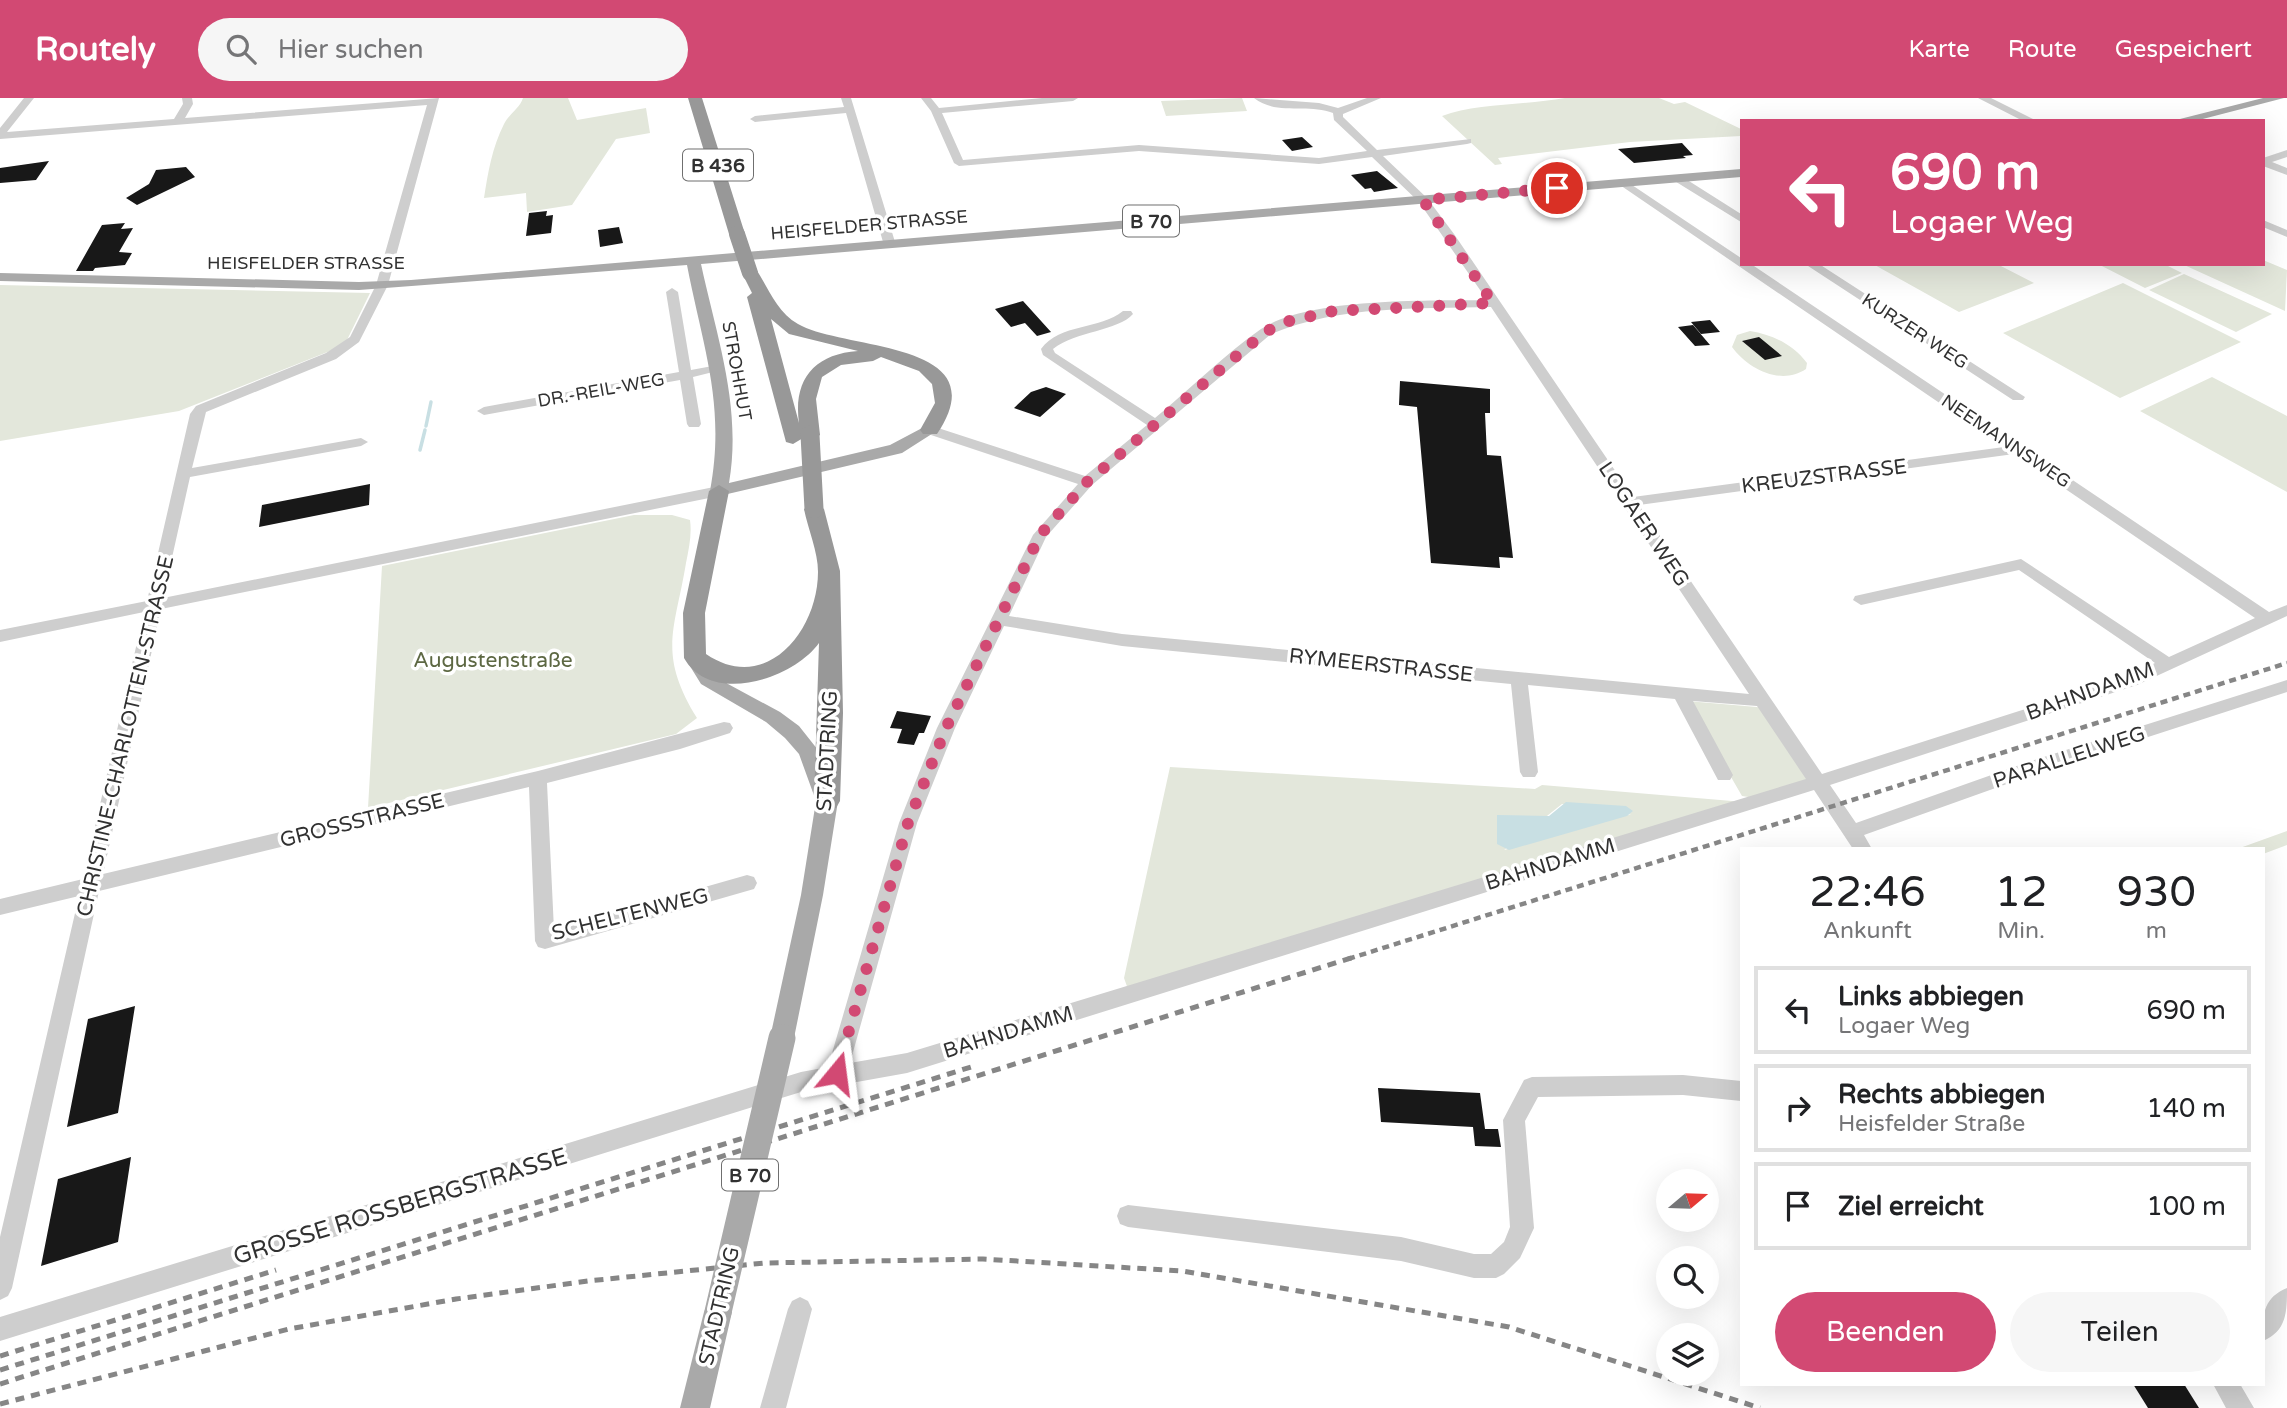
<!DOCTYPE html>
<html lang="de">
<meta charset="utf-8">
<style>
:root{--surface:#fff;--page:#f6f6f6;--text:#202124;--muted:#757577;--line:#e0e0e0;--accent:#d24973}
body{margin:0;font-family:"Varela Round",sans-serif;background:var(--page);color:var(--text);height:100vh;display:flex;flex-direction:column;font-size:26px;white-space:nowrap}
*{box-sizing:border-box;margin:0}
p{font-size:23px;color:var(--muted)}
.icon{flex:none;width:38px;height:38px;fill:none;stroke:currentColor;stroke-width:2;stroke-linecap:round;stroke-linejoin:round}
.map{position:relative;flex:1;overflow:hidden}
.panel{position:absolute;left:1740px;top:749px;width:525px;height:539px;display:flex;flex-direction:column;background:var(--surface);border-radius:0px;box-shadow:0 7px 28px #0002}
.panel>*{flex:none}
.guide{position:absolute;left:1740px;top:21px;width:525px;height:147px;border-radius:0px;box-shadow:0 7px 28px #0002;background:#d24973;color:#fff;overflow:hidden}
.needle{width:46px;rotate:71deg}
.controls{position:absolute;left:1656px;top:1071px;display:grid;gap:14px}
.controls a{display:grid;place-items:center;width:63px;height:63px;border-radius:50%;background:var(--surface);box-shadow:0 7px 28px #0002;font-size:35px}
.pin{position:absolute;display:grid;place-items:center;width:60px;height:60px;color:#fff;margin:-30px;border:4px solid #fff;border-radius:50%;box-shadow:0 2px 7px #0007}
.me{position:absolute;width:77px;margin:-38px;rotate:16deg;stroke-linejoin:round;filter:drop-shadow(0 0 5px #0008)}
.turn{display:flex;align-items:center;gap:24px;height:147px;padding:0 35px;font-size:32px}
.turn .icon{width:91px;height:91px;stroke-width:2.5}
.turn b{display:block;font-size:49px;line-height:60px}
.eta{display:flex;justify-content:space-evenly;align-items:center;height:119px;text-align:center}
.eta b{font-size:42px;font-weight:600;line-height:49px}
.cta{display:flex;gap:14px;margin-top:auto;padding:14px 35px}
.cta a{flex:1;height:80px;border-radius:42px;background:var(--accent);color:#fff;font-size:28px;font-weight:600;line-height:80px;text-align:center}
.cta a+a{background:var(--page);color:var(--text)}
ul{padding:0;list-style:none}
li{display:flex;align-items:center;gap:21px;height:88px;margin:0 14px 10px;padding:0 21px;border:4px solid var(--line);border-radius:0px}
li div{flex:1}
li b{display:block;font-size:26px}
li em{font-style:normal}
header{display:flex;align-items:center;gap:42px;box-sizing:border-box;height:98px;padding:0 35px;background:var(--accent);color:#fff}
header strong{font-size:33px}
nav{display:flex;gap:38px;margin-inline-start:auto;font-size:24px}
.search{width:490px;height:63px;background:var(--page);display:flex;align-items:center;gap:18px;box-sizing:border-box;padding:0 24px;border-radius:38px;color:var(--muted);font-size:26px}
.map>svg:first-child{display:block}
</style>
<header>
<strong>Routely</strong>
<div class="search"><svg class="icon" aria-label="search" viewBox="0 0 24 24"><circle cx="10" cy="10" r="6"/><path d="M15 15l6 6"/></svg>Hier suchen</div>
<nav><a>Karte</a><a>Route</a><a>Gespeichert</a></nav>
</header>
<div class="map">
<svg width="2287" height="1310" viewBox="0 0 2287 1310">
<rect width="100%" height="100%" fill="#fff"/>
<!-- green -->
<path fill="#e3e7db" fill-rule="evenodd" d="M523 0H568L577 22 646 10 650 35 616 41 572 107 527 114 526 95 484 100C488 74 492 50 504 26 509 16 520 10 523 0Z
M1242 0 1247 13 1166 18 1161 3Z
M1565 0H1659L1674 6 1685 4 1741 31V38L1630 44 1498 60 1502 66 1495 67 1442 18C1476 5 1528 7 1565 0Z
M2263 162 2287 172 2285 213 2182 166H2263Z
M1873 166H1997L2034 185 1959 214Z
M2098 166H2164L2182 175 2145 190Z
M2184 176 2272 216 2236 234 2149 192Z
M2123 185 2241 244 2120 300 2003 235Z
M0 187 370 195 347 242 335 251 179 313 0 343Z
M1750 233C1773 237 1793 246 1807 265L1806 271C1781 288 1748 271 1732 249L1737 237Z
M2212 279 2287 318V394L2140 313Z
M634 417H672L690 422C692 436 689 450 686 465 675 532 657 555 697 620L676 636 368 710 382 468Z
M1687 603 1768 610 1811 682 1755 700 1742 698Z
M1170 669 1535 691 1542 687 1744 704 1129 894 1124 880ZM1562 706 1631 716 1504 752Z
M2287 733V747L2263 756V751H2237Z"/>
<!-- water -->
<path fill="#c8dfe3" d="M1566 704 1626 708 1633 713 1627 718 1509 752 1497 746V717L1549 718Z"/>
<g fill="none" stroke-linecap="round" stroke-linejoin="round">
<!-- stream -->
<path stroke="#c8dfe3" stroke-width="3.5" d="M426 328 431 304
M420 352 425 332"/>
</g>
<!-- building -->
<path fill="#181818" d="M1302 39 1313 49 1292 53 1282 42Z
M1682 45 1693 57 1683 58 1686 60 1634 65 1618 51Z
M49 63 36 82 0 85V70Z
M186 69 195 79 137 107 126 100 149 86 156 72Z
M1377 73 1398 90 1374 94 1371 90 1365 91 1351 77Z
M547 113 546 118 553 117 551 135 526 138 529 115Z
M125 125 121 131 133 130 119 154 132 155 125 167 95 170 93 173H76L102 127Z
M619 129 623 145 600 149 598 132Z
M1023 203 1051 234 1037 238 1025 225 1011 229 995 211Z
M1710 222 1720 234 1701 236 1691 224Z
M1693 227 1710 247 1695 248 1678 229Z
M1759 239 1782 258 1765 262 1742 243Z
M1400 283 1490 291V315H1485L1487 357 1501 358 1513 460 1499 459 1500 470 1431 465 1417 309 1399 307Z
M1046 289 1066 296 1040 319 1014 310 1031 294Z
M370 386 369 407 259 429 262 407Z
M897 613 931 618 924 635H919L914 647 897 645 902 631 890 630Z
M135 908 118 1015 67 1029 88 921Z
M1378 990 1480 995 1485 1031H1498L1501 1049 1475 1048 1473 1029 1381 1024Z
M131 1059 118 1144 41 1168 58 1081Z
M2133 1286H2184L2199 1310H2148Z"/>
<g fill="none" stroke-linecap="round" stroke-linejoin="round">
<!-- minor -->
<path fill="#cecece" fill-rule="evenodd" d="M24 0H34L7 34 174 21 183 6 182 0H192L193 6 185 20 439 0 388 187 359 244 336 261 206 314 192 370 361 340 368 344 361 348 190 379 163 500 719 388 726 393 719 398 161 511 103 776 538 673 724 624 730 625 733 630 730 635 680 651 547 685 554 832 747 777 754 779 757 785 754 791 747 793 545 851 538 849 535 843 529 689 99 793 12 1190 8 1198 0 1202V1139L79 798 0 817V801L83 781 144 514 0 544V532L147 503 190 316 196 308 326 255 350 239 376 187 427 7 0 41V30Z
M841 0H851L895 144 893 146 883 144 846 15 755 24 750 21 755 18 844 9Z
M921 0H931L939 10 1042 0H1078L1073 3 942 15 963 62 1139 47 1319 60 1367 53 1334 22 1333 15C1308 5 1277 18 1254 0L1319 5 1338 10 1367 0H1381L1343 16V19L1377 52 1471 41V45L1467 46 1383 58 1427 100 1454 136 1633 399 2004 349 1617 85 1626 83 1741 160V166H1751L2269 514 2287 507V518L2137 587 1830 687 1856 725 2028 664 2287 582V594L2040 674 1864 737 1872 751H1853L1814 692 907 975 801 994 0 1243V1219L801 974 828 969 899 725 937 630 1033 437 1078 386 925 335V329H935L1085 378 1147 327 1043 257 1041 251C1060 225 1100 232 1123 213H1131L1133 216C1118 233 1076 233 1053 251L1055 255 1155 320C1190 291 1224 257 1261 231 1310 199 1428 203 1487 202L1419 104 1372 59 1319 66 1139 53 959 68 954 65 931 13ZM1491 209 1749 596 1122 536 1009 518 1046 439 1092 387 1271 236C1341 207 1417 211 1491 209ZM2014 356 2255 520 2169 559 2021 461 1855 498 1853 502 1861 507 2019 472 2155 565 2125 579 1822 676 1639 407ZM1004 528 1122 548 1511 586 1520 674 1523 679H1535L1538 674 1528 587 1675 601 1718 682H1730L1733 677 1693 603 1757 608 1806 681 907 955 850 965 917 725 955 630Z
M1978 0H1991L2037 23H2023Z
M2287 52V59L2272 64 2287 70V77L2263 68V60Z
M1673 78H1681L1741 116V124L1673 82Z
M2263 122 2287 132V139L2263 129Z
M1805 166H1819L2025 299 2023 302H2013Z
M672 190 678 194 691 272 718 267 725 271 693 279 701 326 699 329H689L687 326 680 282 484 317 477 313 484 309 679 274 666 194Z
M1683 977 1741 983V1003L1683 997 1538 999 1525 1023 1534 1130 1520 1160 1504 1176 1496 1180H1474L1401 1163 1128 1129 1120 1126 1117 1118 1120 1110 1128 1107 1401 1139 1474 1156H1491L1504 1144 1510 1129 1503 1022 1524 982 1532 979Z
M2287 1190C2287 1213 2287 1233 2263 1243 2263 1219 2261 1201 2287 1190Z
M800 1199 808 1203 812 1211 786 1310H760L788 1211 792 1203Z
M2213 1286H2240L2254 1310H2226Z"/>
<!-- major -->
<path fill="#a9a9a9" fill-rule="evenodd" d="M2263 0H2284L2195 23H2172Z
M1741 71V79L701 166C717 240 742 309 729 385L890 347 924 329H936L938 332 902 355 719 398 710 393C726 307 703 250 687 167L359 192 0 183V175L359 184 411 182Z
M695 553 702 555 715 576 728 586 780 614 799 628 818 652 838 703 823 797 794 940 791 948 782 951 773 948 770 940 801 797 816 703 799 656 785 640 766 624 701 586 685 560Z
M718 1200 728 1204 732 1214 710 1310H680L704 1214 708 1204Z"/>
<!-- highway -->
<path fill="#989898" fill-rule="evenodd" d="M688 0H702L745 136 743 139H731L729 136Z
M750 170 756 171C769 191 777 214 798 226 845 253 1000 242 937 336H923L920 332 935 305 932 286 919 273 881 259 873 263 841 267 822 279 816 301 820 337 810 343 803 340 793 346 786 344 747 199 752 195 742 175ZM771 221 789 236 858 253C814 256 793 282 799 325Z
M719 387 729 393 705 515 706 556C766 597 818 533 818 474 818 454 808 431 804 411L814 404 824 411 840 473 843 615 840 703 836 710 827 713 818 710 814 703 819 545C793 581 711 608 684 560L683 515 709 393Z"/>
<!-- rail-far1 -->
<path stroke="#868686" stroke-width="4.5" stroke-dasharray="7 5" stroke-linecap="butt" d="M1348 861 2287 565"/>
<!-- rail -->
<path stroke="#868686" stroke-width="5" stroke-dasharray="9 7" stroke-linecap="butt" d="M0 1258 276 1172
M0 1272 971 969
M0 1286 1354 859
M0 1306 289 1231 456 1201 588 1183 764 1165 983 1161 1182 1173 1509 1229 1760 1310"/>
<!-- major-bridge -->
<path stroke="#a9a9a9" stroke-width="27" d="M718 1214 782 940"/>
<!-- highway-bridge-far1 -->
<path stroke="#989898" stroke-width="16" d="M737 136 750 175"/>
<!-- highway-bridge -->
<path stroke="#989898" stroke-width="19" d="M810 337 814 411"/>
</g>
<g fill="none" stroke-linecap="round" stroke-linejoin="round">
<!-- route -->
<path stroke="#d24973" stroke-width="12" stroke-dasharray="0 21.6" d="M837 975 908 725 946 630 1040 437 1087 384 1234 260 1267 233 1285 224 1334 213 1493 205 1423 102 1557 90"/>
</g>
<g text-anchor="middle" stroke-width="7" stroke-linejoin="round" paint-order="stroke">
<!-- far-street labels -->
<g font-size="18" fill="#313131" stroke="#fff">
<text transform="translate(869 127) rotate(-5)" y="6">HEISFELDER STRASSE</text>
<text x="306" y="171">HEISFELDER STRASSE</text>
<text transform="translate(1915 233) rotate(33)" y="6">KURZER WEG</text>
<text transform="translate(737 273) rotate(80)" y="6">STROHHUT</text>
<text transform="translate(601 292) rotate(-10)" y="6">DR.-REIL-WEG</text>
<text transform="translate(2006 343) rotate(34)" y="6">NEEMANNSWEG</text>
</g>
<!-- shield labels -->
<g fill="#fff" stroke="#6f6f6f" stroke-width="2">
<rect x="683" y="51.5" width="70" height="31" rx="5"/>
<rect x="1123" y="107.5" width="56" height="31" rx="5"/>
<rect x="722" y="1061.5" width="56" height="31" rx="5"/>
</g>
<g font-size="19" font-weight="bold" fill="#313131">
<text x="718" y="74">B 436</text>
<text x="1151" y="130">B 70</text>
<text x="750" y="1084">B 70</text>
</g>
<!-- street labels -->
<g font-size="21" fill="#313131" stroke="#fff">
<text transform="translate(1824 378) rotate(-7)" y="7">KREUZSTRASSE</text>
<text transform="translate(1644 426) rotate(56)" y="7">LOGAER WEG</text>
<text transform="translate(1381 567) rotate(6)" y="7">RYMEERSTRASSE</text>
<text transform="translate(2090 593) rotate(-20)" y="7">BAHNDAMM</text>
<text transform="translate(125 638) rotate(-77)" y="7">CHRISTINE-CHARLOTTEN-STRASSE</text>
<text transform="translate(827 653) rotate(-87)" y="7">STADTRING</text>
<text transform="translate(2069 659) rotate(-18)" y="7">PARALLELWEG</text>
<text transform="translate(362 722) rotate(-14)" y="7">GROSSSTRASSE</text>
<text transform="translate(1550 766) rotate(-17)" y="7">BAHNDAMM</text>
<text transform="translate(630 816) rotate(-14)" y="7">SCHELTENWEG</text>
<text transform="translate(1008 934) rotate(-17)" y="7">BAHNDAMM</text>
<text transform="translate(719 1208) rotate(-77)" y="7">STADTRING</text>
</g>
<!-- park labels -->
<g font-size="21" fill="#5d6843" stroke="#fff">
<text x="493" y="569">Augustenstraße</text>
</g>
<!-- near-street labels -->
<g font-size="24" fill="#313131" stroke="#fff">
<text transform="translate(400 1108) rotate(-17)" y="8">GROSSE ROSSBERGSTRASSE</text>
</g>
</g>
</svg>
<div class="controls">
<a><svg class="needle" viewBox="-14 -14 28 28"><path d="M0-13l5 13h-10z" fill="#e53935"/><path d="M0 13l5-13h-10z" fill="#757577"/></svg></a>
<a><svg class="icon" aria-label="search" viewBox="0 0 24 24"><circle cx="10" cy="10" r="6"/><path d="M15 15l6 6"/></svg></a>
<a><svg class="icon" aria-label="layers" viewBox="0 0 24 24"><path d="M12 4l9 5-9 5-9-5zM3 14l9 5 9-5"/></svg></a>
</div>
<div class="pin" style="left:1557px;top:90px;background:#d93025"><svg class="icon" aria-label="arrive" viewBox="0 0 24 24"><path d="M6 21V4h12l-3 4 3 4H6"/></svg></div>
<svg class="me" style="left:837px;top:975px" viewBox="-20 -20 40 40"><path d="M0-17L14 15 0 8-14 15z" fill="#d24973" stroke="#fff" stroke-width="4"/></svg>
<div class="guide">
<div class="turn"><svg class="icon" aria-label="left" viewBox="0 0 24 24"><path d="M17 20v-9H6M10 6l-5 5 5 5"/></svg><div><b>690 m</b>Logaer Weg</div></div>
</div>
<section class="panel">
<div class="eta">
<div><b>22:46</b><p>Ankunft</p></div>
<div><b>12</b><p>Min.</p></div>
<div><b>930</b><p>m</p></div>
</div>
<ul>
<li><svg class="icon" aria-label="left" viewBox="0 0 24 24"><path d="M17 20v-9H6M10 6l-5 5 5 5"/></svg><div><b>Links abbiegen</b><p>Logaer Weg</p></div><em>690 m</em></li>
<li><svg class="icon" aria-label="right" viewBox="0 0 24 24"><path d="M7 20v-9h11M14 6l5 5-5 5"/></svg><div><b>Rechts abbiegen</b><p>Heisfelder Straße</p></div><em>140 m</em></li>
<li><svg class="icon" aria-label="arrive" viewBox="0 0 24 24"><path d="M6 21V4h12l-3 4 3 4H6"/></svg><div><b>Ziel erreicht</b></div><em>100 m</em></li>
</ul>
<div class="cta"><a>Beenden</a><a>Teilen</a></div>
</section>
</div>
